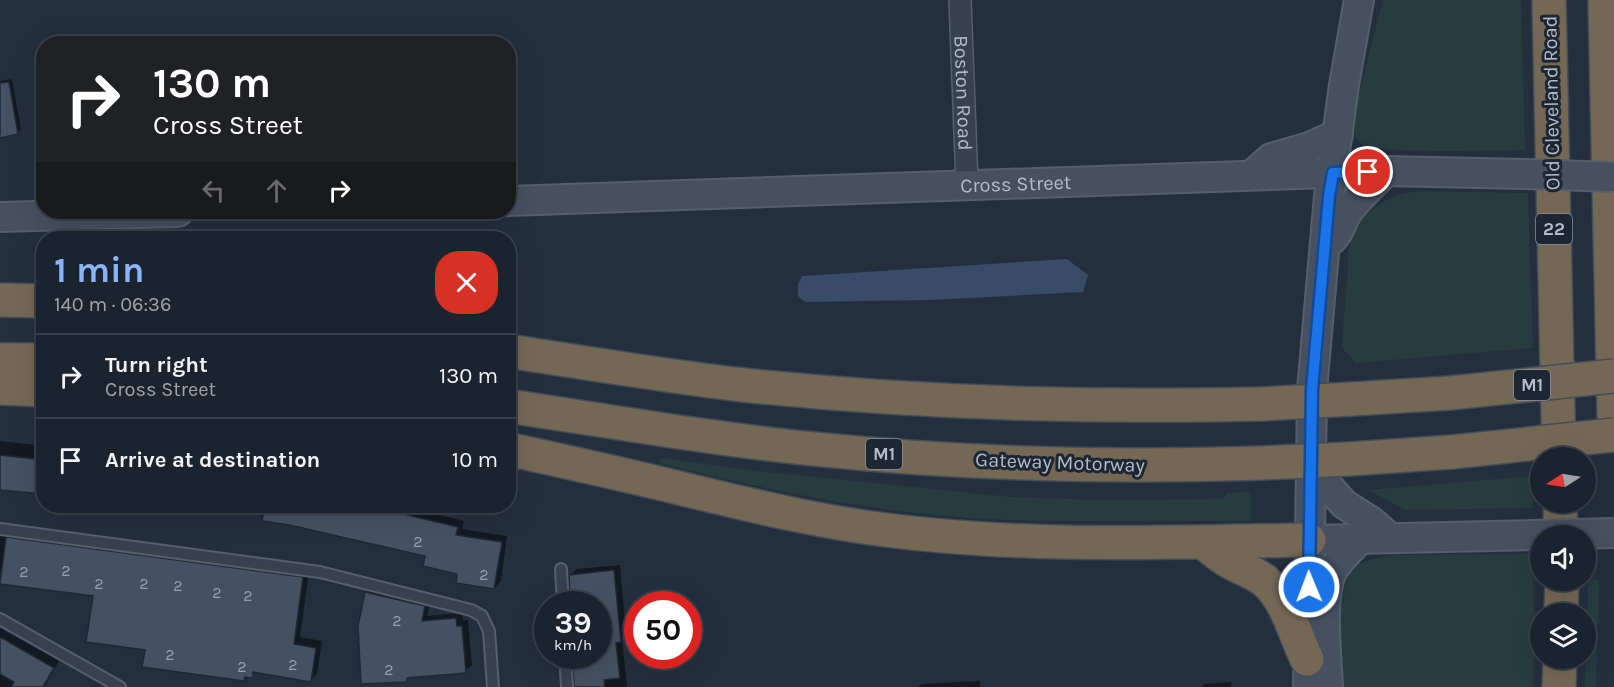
<!DOCTYPE html>
<meta charset="utf-8">
<style>
:root{--surface:#1b232e;--page:#282f3a;--text:#f1f3f6;--muted:#a0a4aa;--line:#39404a;--accent:#8ab4f8}
body{margin:0;font-family:Karla,sans-serif;background:var(--page);color:var(--text);height:100vh;display:flex;flex-direction:column;font-size:22px;white-space:nowrap}
*{box-sizing:border-box;margin:0}
p{font-size:20px;color:var(--muted)}
.icon{flex:none;width:33px;height:33px;fill:none;stroke:currentColor;stroke-width:2;stroke-linecap:round;stroke-linejoin:round}
.map{position:relative;flex:1;overflow:hidden}
.drawer{position:absolute;left:36px;top:231px;width:480px;height:282px;display:flex;flex-direction:column;background:var(--surface);border-radius:24px;box-shadow:0 6px 24px #0002,0 0 0 2px var(--line)}
.drawer>*{flex:none}
.top-card{position:absolute;left:36px;top:36px;width:480px;height:183px;border-radius:24px;box-shadow:0 6px 24px #0002,0 0 0 2px var(--line);background:#202124;color:#fff;overflow:hidden}
.needle{width:39px;rotate:258deg}
.fabs{position:absolute;left:1530px;top:447px;display:grid;gap:12px}
.fabs a{display:grid;place-items:center;width:66px;height:66px;border-radius:50%;background:var(--surface);box-shadow:0 6px 24px #0002,0 0 0 2px var(--line);font-size:30px}
.speed{position:absolute;left:534px;top:591px;display:flex;gap:12px;font-size:30px;font-weight:700;text-align:center}
.speed>*{display:grid;place-content:center;width:78px;height:78px;border-radius:50%;background:var(--surface);box-shadow:0 6px 24px #0002,0 0 0 2px var(--line);line-height:1}
.speed small{font-size:15px;font-weight:400}
.speed .limit{border:9px solid #d22;background:#fff;color:#111}
.pin{position:absolute;display:grid;place-items:center;width:51px;height:51px;color:#fff;margin:-26px;border:3px solid #fff;border-radius:50%;box-shadow:0 2px 6px #0007}
.me{position:absolute;width:66px;margin:-33px;rotate:359deg;stroke-linejoin:round;filter:drop-shadow(0 0 4px #0008)}
.turn{display:flex;align-items:center;gap:21px;height:126px;padding:0 18px;font-size:27px}
.turn .icon{width:78px;height:78px;stroke-width:2.5}
.turn b{display:block;font-size:42px;line-height:51px}
.lanes{display:flex;align-items:center;height:57px;padding:0 18px;background:#0003;justify-content:center;gap:30px;direction:ltr}
.lanes .off{opacity:.35}
.round{display:grid;place-items:center;flex:none;width:63px;height:63px;border-radius:24px;background:var(--page)}
.overview{display:flex;align-items:center;justify-content:space-between;height:102px;padding:0 18px}
h1{font-size:36px;font-weight:700;line-height:45px;color:var(--accent)}
ul{padding:0;list-style:none}
li{display:flex;align-items:center;gap:18px;height:84px;padding:0 18px;border-top:2px solid var(--line)}
li div{flex:1}
li b{display:block;font-size:22px}
li em{font-style:normal}
.map>svg:first-child{display:block}
</style>
<div class="map">
<svg width="1614" height="687" viewBox="0 0 1614 687">
<rect width="100%" height="100%" fill="#242f3e"/>
<!-- green -->
<path fill="#263c3f" d="M1383 0H1521L1525 150C1496 150 1378 155 1361 143 1354 138 1353 128 1352 121Z
M1422 191 1528 193 1533 348 1356 363 1342 348C1343 326 1345 304 1347 283 1348 272 1347 261 1349 250 1355 213 1387 193 1422 191Z
M660 458 757 471 1011 497 1096 500 1223 499 1227 493 1251 492V521C1163 521 1075 523 987 519 875 513 766 490 659 463Z
M1531 476 1533 508 1405 510 1369 490Z
M1532 554 1534 620 1533 687H1344C1343 658 1332 588 1355 568 1367 558 1384 556 1399 555Z
M1599 579 1596 687H1585L1588 580Z"/>
<!-- water -->
<path fill="#394c67" d="M1067 259 1088 275 1083 292 929 300 805 302 798 296V285L802 276Z"/>
<!-- shadow -->
<path fill="#0007" d="M12 79 21 129 17 133 0 136V81Z
M0 441 44 446V493L0 488Z
M248 506H402L464 521 462 529 507 536 501 581 494 588 459 573 427 555 264 520 265 517 260 516 262 509Z
M0 531 309 571 300 637 322 641 317 674 310 681 257 671 244 680 95 595 0 572Z
M620 565 626 634 622 638 627 687H576L574 656H598V604H573L570 575 577 569Z
M373 586 431 600 427 616 462 613 463 620H468L472 665 465 671 411 676 407 680 366 593Z
M0 628 59 661 44 687H0Z
M980 681V687H918L922 684Z
M1231 682V687H1201L1204 684Z"/>
<!-- building -->
<path fill="#455162" stroke="#1f2835" stroke-width="1.5" d="M9 82 18 134 0 138V83Z
M0 455 44 460V494L0 490Z
M265 506H370L458 527 456 535 502 542 494 589 456 583 457 574 423 566 425 556 289 525 262 521Z
M6 537 303 577 294 644 316 648 311 682 253 672V678L245 677 244 681 142 667 145 650 86 642 93 596 0 584Z
M614 570 621 642 616 643 620 678 604 680 605 687H574L572 656H598V604H570L569 575Z
M365 592 425 606 422 621 456 618 457 626H462L466 673 407 678V682L361 684 358 626Z
M0 637 54 668 43 687H11L14 682 0 674Z"/>
<g fill="none" stroke-linecap="round" stroke-linejoin="round">
<defs>
<path id="lane" d="M0 529 320 572 471 610 482 616 489 631 493 687
M561 569 563 604
M0 619 120 687
M565 656 567 687"/>
<g id="street">
<path id="s1" d="M960 0 967 185"/>
</g>
<g id="secondary">
<path d="M1253 174 1271 158 1309 147 1338 134"/>
<path id="s2" d="M508 201 1386 171 1525 174"/>
<path d="M0 217 178 212"/>
<path d="M1327 244C1339 235 1340 225 1347 213 1357 198 1373 185 1386 171"/>
<path d="M1310 466 1344 504 1372 522 1389 537"/>
<path d="M1309 540 1533 535"/>
<path d="M1308 687 1312 390 1329 196 1344 85 1359 0"/>
<path d="M1328 687C1327 657 1320 602 1331 574 1337 561 1351 549 1361 538"/>
</g>
<path id="highway" d="M1549 0 1559 458
M1605 0 1614 415
M0 300 44 301
M508 351C587 363 664 376 743 385 915 403 1088 408 1261 404
M0 360H44
M0 388 44 390
M1352 399 1450 393
M508 406C610 421 712 439 814 449 963 464 1113 468 1262 463
M508 449C554 459 600 469 646 480 726 499 805 520 886 530 1027 548 1168 542 1309 540
M1349 459 1452 452
M1560 502 1561 536
M1202 542C1210 547 1217 554 1225 559 1238 568 1253 571 1265 581 1288 601 1294 634 1307 659
M1561 614 1562 580
M1559 687 1560 658"/>
</defs>
<!-- lane casing -->
<use href="#lane" stroke="#565f6c" stroke-width="14"/>
<!-- street casing -->
<use href="#street" stroke="#565f6c" stroke-width="24"/>
<!-- secondary casing -->
<use href="#secondary" stroke="#565f6c" stroke-width="32"/>
<!-- highway casing -->
<use href="#highway" stroke="#434c59" stroke-width="36"/>
<!-- lane -->
<use href="#lane" stroke="#38414e" stroke-width="10"/>
<!-- street -->
<use href="#street" stroke="#38414e" stroke-width="21"/>
<!-- secondary -->
<use href="#secondary" stroke="#465061" stroke-width="28"/>
<!-- highway -->
<use href="#highway" stroke="#746855" stroke-width="33"/>
<defs>
<path id="secondary-bridge" d="M1525 174 1614 177
M1533 535 1614 533"/>
<path id="highway-bridge" d="M1450 393 1614 376
M1261 404 1352 399
M1452 452 1614 435
M1262 463 1349 459"/>
</defs>
<!-- secondary-bridge casing -->
<use href="#secondary-bridge" stroke="#565f6c" stroke-width="32" stroke-linecap="butt"/>
<!-- highway-bridge casing -->
<use href="#highway-bridge" stroke="#434c59" stroke-width="36" stroke-linecap="butt"/>
<!-- secondary-bridge -->
<use href="#secondary-bridge" stroke="#465061" stroke-width="28"/>
<!-- highway-bridge -->
<use href="#highway-bridge" stroke="#746855" stroke-width="33"/>
</g>
<g fill="none" stroke-linecap="round" stroke-linejoin="round">
<defs>
<path id="route" d="M1309 587 1312 390 1329 196 1333 173 1368 172"/>
</defs>
<!-- route casing -->
<use href="#route" stroke="#114b97" stroke-width="15"/>
<!-- route -->
<use href="#route" stroke="#1a73e8" stroke-width="10"/>
</g>
<g text-anchor="middle" stroke-width="6" stroke-linejoin="round" paint-order="stroke">
<!-- number labels -->
<g font-size="16" fill="#98a1af">
<text x="418" y="547">2</text>
<text x="66" y="576">2</text>
<text x="24" y="577">2</text>
<text x="484" y="580">2</text>
<text x="99" y="589">2</text>
<text x="144" y="589">2</text>
<text x="178" y="591">2</text>
<text x="217" y="598">2</text>
<text x="248" y="601">2</text>
<text x="397" y="626">2</text>
<text x="170" y="660">2</text>
<text x="293" y="670">2</text>
<text x="242" y="672">2</text>
<text x="389" y="675">2</text>
</g>
<!-- shield labels -->
<g fill="#1d2633" stroke="#878f9c" stroke-width="1.5">
<rect x="1536" y="214" width="36" height="30" rx="4.5"/>
<rect x="1514" y="370" width="36" height="30" rx="4.5"/>
<rect x="866" y="439" width="36" height="30" rx="4.5"/>
</g>
<g font-size="18" font-weight="bold" fill="#b4bcc9">
<text x="1554" y="235">22</text>
<text x="1532" y="391">M1</text>
<text x="884" y="460">M1</text>
</g>
<!-- street labels -->
<g font-size="20" fill="#b4bcc9" stroke="#1d2633">
<text dy="7" stroke="none"><textPath href="#s1" startOffset="93">Boston Road</textPath></text>
<text transform="translate(1551 103) rotate(-91)" y="7">Old Cleveland Road</text>
<text dy="7" stroke="none"><textPath href="#s2" startOffset="508">Cross Street</textPath></text>
<text transform="translate(1060 462) rotate(2)" y="7">Gateway Motorway</text>
</g>
</g>
</svg>
<div class="fabs">
<a><svg class="needle" viewBox="-14 -14 28 28"><path d="M0-13l5 13h-10z" fill="#e53935"/><path d="M0 13l5-13h-10z" fill="#a0a4aa"/></svg></a>
<a><svg class="icon" aria-label="sound" viewBox="0 0 24 24"><path d="M4 9h4l5-4v14l-5-4H4zM17 9q2 3 0 6"/></svg></a>
<a><svg class="icon" aria-label="layers" viewBox="0 0 24 24"><path d="M12 4l9 5-9 5-9-5zM3 14l9 5 9-5"/></svg></a>
</div>
<div class="speed"><div>39<small>km/h</small></div><div class="limit">50</div></div>
<div class="pin" style="left:1368px;top:172px;background:#d93025"><svg class="icon" aria-label="arrive" viewBox="0 0 24 24"><path d="M6 21V4h12l-3 4 3 4H6"/></svg></div>
<svg class="me" style="left:1309px;top:587px" viewBox="-20 -20 40 40"><circle r="17" fill="#1a73e8" stroke="#fff" stroke-width="3"/><path d="M0-11L8 9 0 5-8 9z" fill="#fff"/></svg>
<div class="top-card">
<div class="turn"><svg class="icon" aria-label="right" viewBox="0 0 24 24"><path d="M7 20v-9h11M14 6l5 5-5 5"/></svg><div><b>130 m</b>Cross Street</div></div>
<div class="lanes"><svg class="icon off" aria-label="left" viewBox="0 0 24 24"><path d="M17 20v-9H6M10 6l-5 5 5 5"/></svg><svg class="icon off" aria-label="ahead" viewBox="0 0 24 24"><path d="M12 20V5M6 11l6-6 6 6"/></svg><svg class="icon" aria-label="right" viewBox="0 0 24 24"><path d="M7 20v-9h11M14 6l5 5-5 5"/></svg></div>
</div>
<section class="drawer">
<div class="overview"><div><h1>1 min</h1><p>140 m · 06:36</p></div><a class="round" style="background:#d93025;color:#fff"><svg class="icon" aria-label="close" viewBox="0 0 24 24"><path d="M6 6l12 12M18 6L6 18"/></svg></a></div>
<ul>
<li><svg class="icon" aria-label="right" viewBox="0 0 24 24"><path d="M7 20v-9h11M14 6l5 5-5 5"/></svg><div><b>Turn right</b><p>Cross Street</p></div><em>130 m</em></li>
<li><svg class="icon" aria-label="arrive" viewBox="0 0 24 24"><path d="M6 21V4h12l-3 4 3 4H6"/></svg><div><b>Arrive at destination</b></div><em>10 m</em></li>
</ul>
</section>
</div>
